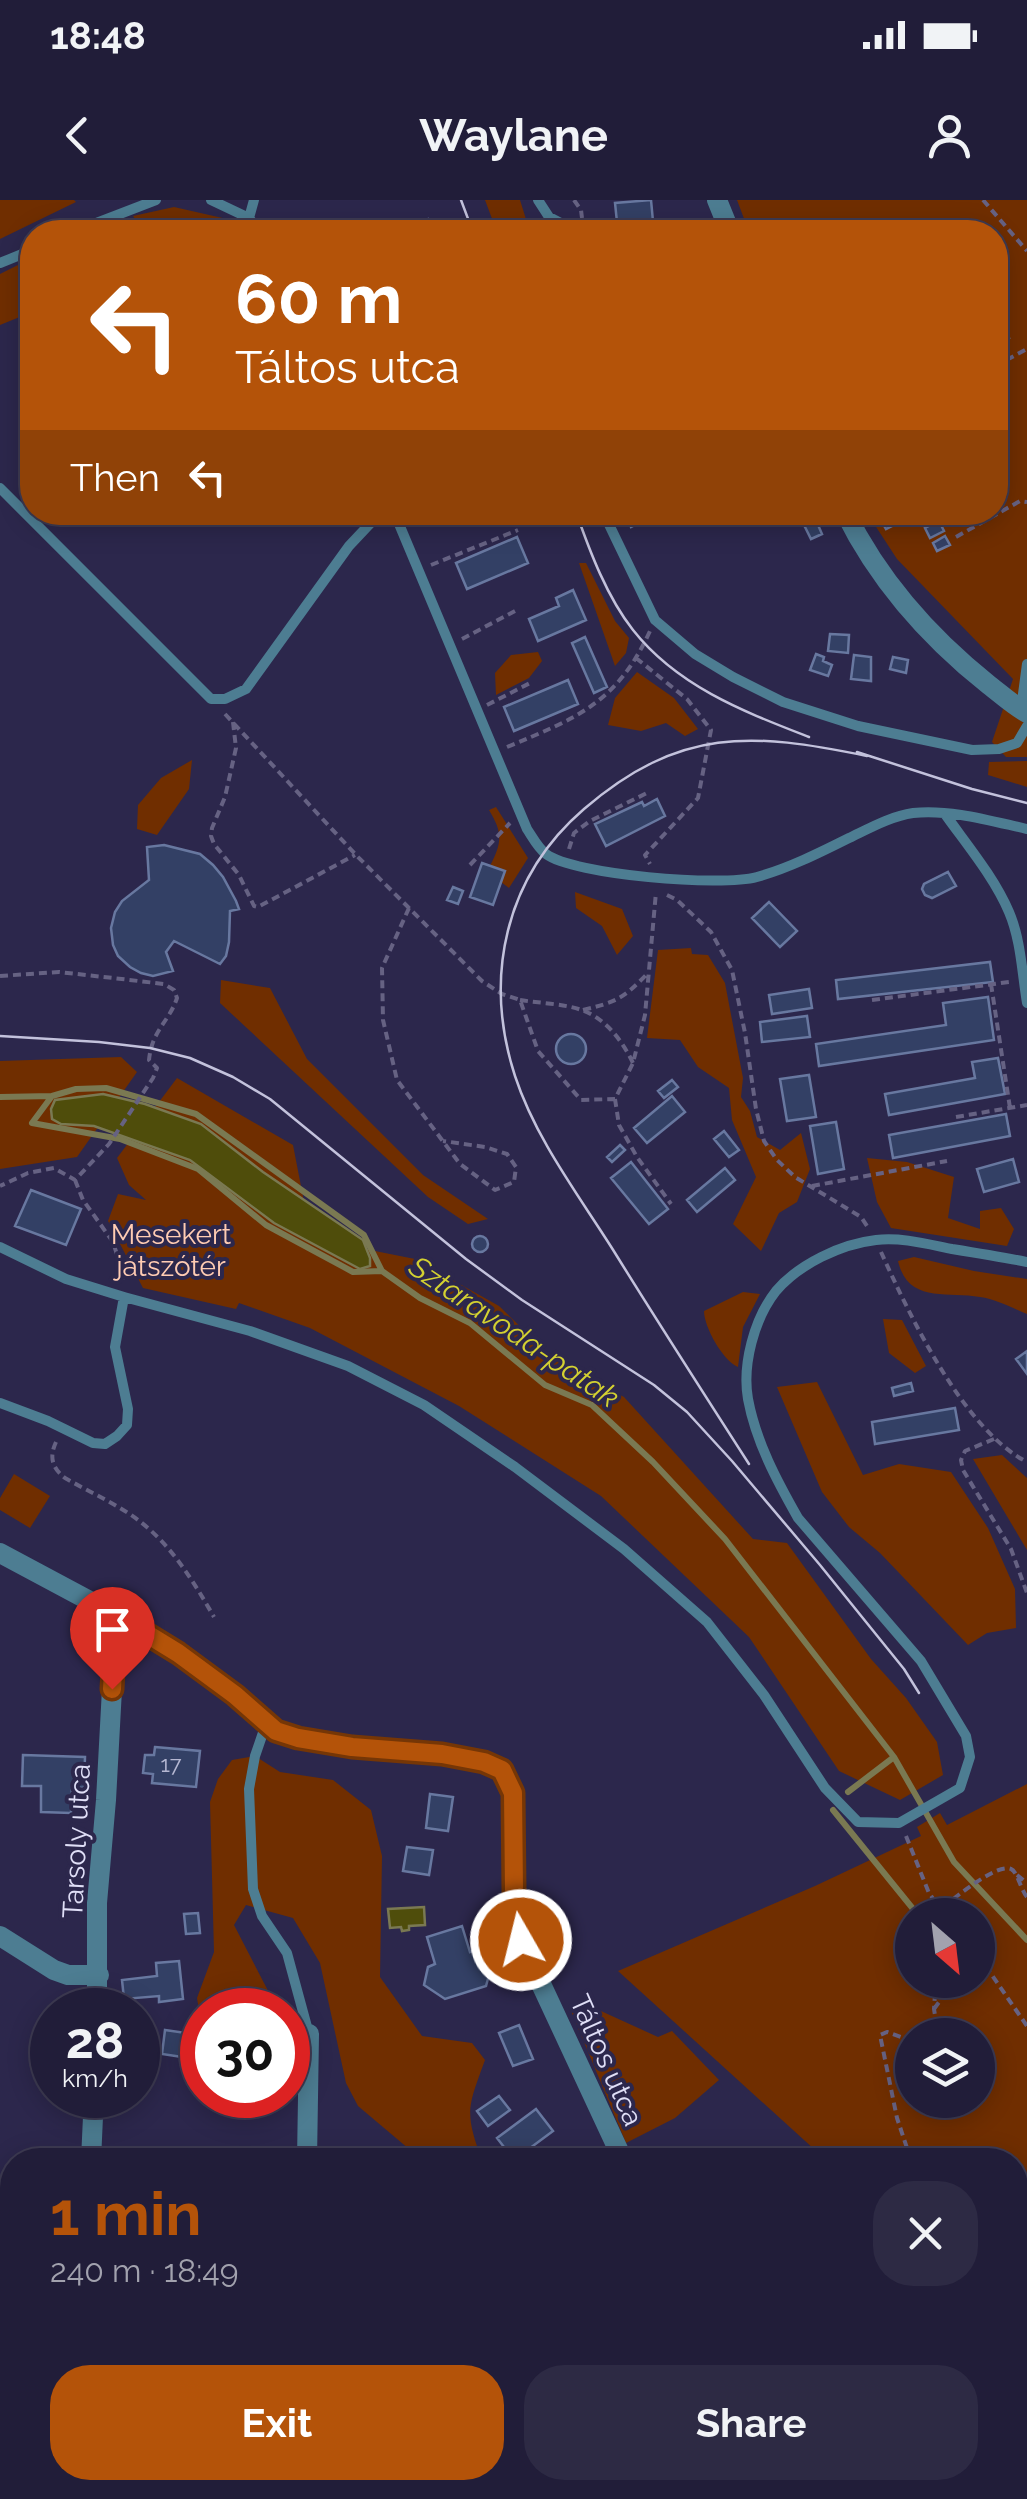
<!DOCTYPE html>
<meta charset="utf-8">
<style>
:root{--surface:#211d39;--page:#2d2a44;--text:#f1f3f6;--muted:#a2a2ae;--line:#3e3b53;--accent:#b45309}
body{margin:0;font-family:Raleway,sans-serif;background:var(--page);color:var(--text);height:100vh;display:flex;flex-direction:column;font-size:38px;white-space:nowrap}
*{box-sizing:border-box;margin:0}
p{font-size:32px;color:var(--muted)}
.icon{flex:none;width:55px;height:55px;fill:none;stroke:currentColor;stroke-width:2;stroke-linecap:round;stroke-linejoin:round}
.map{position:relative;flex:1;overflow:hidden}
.details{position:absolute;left:0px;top:1948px;width:1028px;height:352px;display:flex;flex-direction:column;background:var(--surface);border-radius:40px 40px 0 0;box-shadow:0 5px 25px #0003,0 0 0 2px var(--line)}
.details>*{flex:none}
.top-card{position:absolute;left:20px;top:20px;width:988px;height:305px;border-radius:40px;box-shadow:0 5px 25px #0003,0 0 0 2px var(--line);background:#b45309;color:#fff;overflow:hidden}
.needle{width:65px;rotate:152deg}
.controls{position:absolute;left:895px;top:1698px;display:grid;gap:20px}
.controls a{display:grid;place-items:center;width:100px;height:100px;border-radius:50%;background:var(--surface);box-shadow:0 5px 25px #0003,0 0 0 2px var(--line);font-size:50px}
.speed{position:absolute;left:30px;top:1788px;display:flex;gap:20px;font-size:50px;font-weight:700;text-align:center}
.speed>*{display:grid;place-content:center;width:130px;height:130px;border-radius:50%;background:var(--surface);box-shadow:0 5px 25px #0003,0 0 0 2px var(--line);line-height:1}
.speed small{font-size:25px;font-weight:400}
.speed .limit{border:15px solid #d22;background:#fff;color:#111}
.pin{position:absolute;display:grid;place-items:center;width:85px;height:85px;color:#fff;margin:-102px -42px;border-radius:50% 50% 50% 0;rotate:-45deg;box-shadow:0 0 10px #0007}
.pin .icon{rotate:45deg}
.me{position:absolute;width:110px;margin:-55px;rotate:352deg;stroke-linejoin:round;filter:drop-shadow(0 0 8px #0008)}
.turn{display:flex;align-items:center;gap:35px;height:210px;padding:0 50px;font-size:45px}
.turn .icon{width:130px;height:130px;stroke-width:2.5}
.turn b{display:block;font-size:70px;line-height:85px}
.then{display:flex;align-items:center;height:95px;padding:0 50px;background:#0003;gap:20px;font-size:38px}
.round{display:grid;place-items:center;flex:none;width:105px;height:105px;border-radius:40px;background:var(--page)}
.headline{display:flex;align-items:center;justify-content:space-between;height:170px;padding:0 50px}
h1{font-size:60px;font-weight:700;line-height:75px;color:var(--accent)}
.button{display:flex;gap:20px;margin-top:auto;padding:20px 50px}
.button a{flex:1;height:115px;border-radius:40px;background:var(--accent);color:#fff;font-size:40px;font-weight:700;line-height:115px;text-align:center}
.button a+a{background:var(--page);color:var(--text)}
.status{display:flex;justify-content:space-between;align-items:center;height:70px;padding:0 50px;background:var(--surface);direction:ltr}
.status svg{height:28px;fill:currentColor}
header{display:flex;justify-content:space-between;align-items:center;height:130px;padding:0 50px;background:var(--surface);font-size:45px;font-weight:700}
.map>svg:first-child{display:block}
</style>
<div class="status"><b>18:48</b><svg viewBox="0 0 49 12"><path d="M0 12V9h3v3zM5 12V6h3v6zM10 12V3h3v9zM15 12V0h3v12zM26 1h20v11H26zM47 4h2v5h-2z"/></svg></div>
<header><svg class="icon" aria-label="back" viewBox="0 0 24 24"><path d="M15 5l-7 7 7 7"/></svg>Waylane<svg class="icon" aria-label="person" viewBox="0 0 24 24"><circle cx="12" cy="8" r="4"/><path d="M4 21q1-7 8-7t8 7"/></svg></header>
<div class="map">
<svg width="1027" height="2299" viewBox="0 0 1027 2299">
<rect width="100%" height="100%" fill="#2c274c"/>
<!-- green -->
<path fill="#702e00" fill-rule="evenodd" d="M0 0H74L76 2 0 39Z
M485 0H520L530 32H497Z
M737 0H1027V557H1006L992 542 1013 479 897 359 867 313 995 312V32H749Z
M174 7 227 19 239 32H144L133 16Z
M32 58V112L0 125V74Z
M579 363H586L615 421 629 438 626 453 615 466Z
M538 452 542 461 529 478 496 495 495 473 511 455Z
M637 472 674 498 698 529 685 536 666 523 641 531 608 525 615 498Z
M192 560 189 589 157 635 137 629 138 605 161 578Z
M1027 561V587L988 575 989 562Z
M496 607 528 658 509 688 501 682 490 666C502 642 503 633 489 610Z
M575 692 622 709 633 736 617 755 602 726 576 708Z
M691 748 692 754 708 755 725 783 743 878 741 897 750 911 757 937 780 950 801 933 810 969 797 1002 779 1013 761 1051 733 1024 756 977 732 920 729 888 698 867 680 840 647 838 658 750Z
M221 780 270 788 307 859 423 975 488 1019 468 1024 428 997 220 803Z
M121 857 137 872 77 957 0 969V861Z
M177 878 293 945 307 1017 350 1046 415 1059 499 1106 552 1157 624 1197 753 1339 787 1343 871 1459 906 1498 937 1542 943 1575 900 1600 839 1571 749 1437 601 1296 459 1206 310 1128 239 1103 236 1109 143 1088 108 1021 118 994 146 1000 129 985 117 958Z
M867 958 907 962 954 977 948 1018 980 1029V1011L1001 1008 1014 1029 1007 1046 891 1028 877 1002Z
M914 1057 974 1071 1027 1079V1114C1012 1108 996 1099 980 1097 947 1091 908 1104 898 1061Z
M743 1092 760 1094 743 1127 738 1167C723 1161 704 1127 704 1111Z
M883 1119 902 1120 926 1166 915 1173 889 1153Z
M817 1182 863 1275 899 1264 951 1272 988 1328 1015 1389 1016 1428 987 1433 968 1445 880 1353 849 1327 822 1292 777 1187Z
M1002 1255 1027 1278V1350L973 1259Z
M14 1274 50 1296 30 1328 0 1310V1298Z
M255 1556 280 1572 333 1580 371 1610 382 1656 380 1777 422 1836 472 1843 485 1860C468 1907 464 1912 482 1960H422L358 1906 346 1883 320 1763 293 1718 246 1705 234 1725 278 1810H202V1824L201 1822 197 1798 214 1752 210 1602 218 1579 232 1560Z
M1027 1584V2180L1015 2167V1960H826L618 1771 815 1686 921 1636 917 1627 940 1613 947 1625ZM912 1715H978V1780H912ZM912 1835H978V1900H912Z
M579 1801 658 1837 672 1831 719 1880 675 1918 626 1943 569 1806Z
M387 2288H617L633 2294V2299H386Z"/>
<!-- water -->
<path fill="#4f4d0b" stroke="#7a7952" stroke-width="2.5" d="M103 894 145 904 201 924 263 972 363 1040 370 1058V1066L360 1069 274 1023 190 960 94 926 61 924 52 919 51 909 55 900Z
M424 1707 425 1725 409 1726V1730L402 1731 401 1727 390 1728 388 1709Z"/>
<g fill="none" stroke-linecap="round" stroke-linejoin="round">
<!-- stream -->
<path stroke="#7a7952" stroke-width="6" d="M52 896 76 889 106 888 196 914 364 1035 382 1071
M0 897 52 896 32 923 120 939 198 969 266 1025 353 1072 382 1071 420 1098 470 1123 545 1185 592 1205 653 1262 725 1339 894 1557 954 1662 1027 1740
M848 1592 894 1557
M833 1610 918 1715
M906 1734 912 1726"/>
</g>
<!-- building -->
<path fill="#334065" stroke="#6878a0" stroke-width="2.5" d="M651 0 654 32H618L615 3Z
M428 19 433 32H391Z
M1003 127 1009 138 999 143 995 131Z
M422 312H455L426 324Z
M624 312H643L646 319 631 327Z
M888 315 894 325 886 329 881 320Z
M815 318 822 334 811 339 803 323Z
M939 321 944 331 930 338 925 328Z
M945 336 950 345 937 351 933 343Z
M517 337 528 363 467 389 456 363Z
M573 390 586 420 538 441 529 419 559 406 556 398Z
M830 434 849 435 848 453 828 451Z
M585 437 607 487 594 493 572 443Z
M816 454 824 457 823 461 832 465 828 476 810 470Z
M854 455 871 457V481L851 479Z
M893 457 908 460 906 473 890 469Z
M568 480 578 504 514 531 504 507Z
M657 599 665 616 606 646 595 624 642 602 644 606Z
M164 645 200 654 213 665 223 677 236 701 239 709 230 711 229 742 226 756 220 764 174 741 166 752 173 771 153 776 141 773 130 767 118 756 113 745 111 728 115 712 122 701 149 680 147 647Z
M482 663 505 671 493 705 470 697Z
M948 672 956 686 932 698 925 695 922 689 924 684Z
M453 687 463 691 458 704 447 700Z
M769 702 797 731 780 747 752 718Z
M990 762 993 782 838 799 836 780Z
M809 789 812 808 772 814 769 795Z
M988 797 994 840 819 866 816 844 946 825 943 803Z
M807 816 810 837 762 842 760 822Z
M556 849a15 15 0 1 1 30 0a15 15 0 1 1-30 0Z
M998 858 1005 894 889 915 885 894 975 878 972 862Z
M809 875 816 917 787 921 780 879Z
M672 880 678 887 664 898 658 891Z
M672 896 685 912 647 943 634 928Z
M1006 914 1010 936 893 958 889 935Z
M836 922 844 969 818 974 810 926Z
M724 931 739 950 729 957 714 939Z
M620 945 625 950 612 962 607 957Z
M1013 959 1019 982 984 992 977 969Z
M631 962 668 1009 649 1024 611 978Z
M725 968 735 980 697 1012 687 1000Z
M31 990 81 1009 66 1045 15 1026Z
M472 1044a8 8 0 1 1 16 0a8 8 0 1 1-16 0Z
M1027 1151V1174L1016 1159Z
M911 1183 913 1191 894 1196 892 1188Z
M955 1208 959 1230 875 1244 872 1222Z
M155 1547 200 1551 196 1587 152 1583 153 1574 143 1573 145 1555H154Z
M23 1555 85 1557 84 1588 72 1587 71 1613 41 1612V1586H22Z
M430 1594 453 1597 448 1631 426 1628Z
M407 1647 433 1650 429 1675 403 1671Z
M198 1713 200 1733 186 1734 184 1714Z
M462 1726 470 1752 478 1749 492 1764 486 1786 445 1799 424 1785 428 1767 435 1764 427 1737Z
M179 1761 183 1799 159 1802V1796L124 1799 122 1780 157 1776 156 1763Z
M519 1825 533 1859 513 1866 499 1833Z
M165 1830 193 1834 189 1858 162 1854Z
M499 1896 510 1910 488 1926 477 1911Z
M536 1909 553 1931 514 1960 497 1938Z
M229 1953 248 1955V1960H228Z
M12 2251V2273L6 2279 0 2271V2262Z
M687 2288 693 2296 699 2291 705 2299H672Z"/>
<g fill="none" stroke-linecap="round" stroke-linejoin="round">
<!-- path -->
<path stroke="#666283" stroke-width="4" stroke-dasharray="8 5" stroke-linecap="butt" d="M574 0 581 10 582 18
M983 0 1027 51
M995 166 1027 149
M956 337 1020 301 1027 302
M431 365 518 330
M462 439 515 411
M636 458 687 499 711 530 698 598 645 655 650 664
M487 505 532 482
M225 514 356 655 482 781 502 794 520 800 538 851 581 900 615 899 633 863 645 815 656 692
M233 522 236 548 225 597 212 628 211 636 214 644 239 675 254 706 258 707 355 655
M507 547C577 518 617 503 650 431
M569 649 574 633 590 621 647 593
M470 665 510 623
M667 695 677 700 711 732 732 770 745 833 756 909 764 941 777 960 795 977 861 1017 867 1026
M409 708 382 768 383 820 397 880 460 964 495 990 514 982 516 967 507 954 485 947 443 941
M0 776 59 772 113 778 164 784 174 790 177 798C169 822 152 830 149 860L157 868 153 878 109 944 75 980 54 968 28 973 0 986
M991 784 1010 908
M520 800C538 803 568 804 584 811 607 820 623 842 633 863
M872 800 1009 782
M583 810C616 802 623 799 647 774
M615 899 619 925 637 957 671 1004
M956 917 1027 905
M75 980 83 1000 113 1042 126 1083
M812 986 947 961
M881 1052C910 1116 963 1229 1027 1262
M994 1239 965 1251 961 1260 963 1270 1011 1349 1027 1393
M56 1242C49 1257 52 1268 65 1278 86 1290 108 1300 128 1313 167 1338 191 1377 214 1417
M906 1636 929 1693 945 1715
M1017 1675 1027 1683
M933 1715C946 1705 996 1662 1011 1669 1017 1671 1021 1690 1027 1697
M978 1755 1027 1826
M936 1780 934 1809 938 1835
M934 1809 950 1787 960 1780
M911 1960 897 1918 880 1835 887 1832 912 1841
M1015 2198 1027 2212
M1015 2273 1027 2251
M1004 2299 1009 2288"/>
<!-- service -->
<path stroke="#4d7d92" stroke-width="10" d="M211 0 249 18
M254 0 249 18 260 32
M538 0 549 17 578 32
M73 32 156 0
M0 63 32 50
M0 288 211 499H225L246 489 349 346 381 312
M394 312 527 629C533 638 538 648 546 654 574 675 721 687 757 677 789 668 819 653 849 638 868 629 891 616 913 613 950 609 991 621 1027 629
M603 312 655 420 695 454 733 477 783 502 858 526 972 550 999 549 1017 543 1027 526
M1021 509 1027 464
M945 614C967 645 994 677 1009 712 1021 740 1022 773 1027 803
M0 1047 66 1079 124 1097 250 1131 348 1166 424 1205 515 1267 624 1349 707 1422 764 1495 825 1588 858 1622 899 1623 960 1588 970 1557 966 1536 921 1461 798 1318C777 1281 756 1242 748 1199 742 1165 754 1119 776 1091 799 1064 841 1044 876 1040 901 1037 927 1044 952 1049 977 1053 1002 1057 1027 1062
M0 1203 48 1221 93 1243 105 1244 117 1236 127 1225 128 1209 115 1147 124 1097
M266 1524 255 1556 249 1589 253 1689 262 1716 287 1753 309 1834"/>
<!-- minor -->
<path stroke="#4d7d92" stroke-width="20" d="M0 1353 116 1415 178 1453 235 1495 276 1531 298 1538 352 1547 442 1554 485 1562 501 1571 513 1593 514 1691 521 1741 623 1960
M0 1736 54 1770 68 1775H99
M97 1810V1703L106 1600 116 1415
M91 1960 94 1895
M307 1960 309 1834
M0 2167 12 2187
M51 2288 54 2299
M788 2288 794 2299
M268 2299 270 2288"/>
<!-- tertiary -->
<path stroke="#4d7d92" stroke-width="20" d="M717 0 730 32
M845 312C879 381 930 438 989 485 1002 495 1014 506 1027 513"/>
<!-- tram -->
<path stroke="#c3c2dc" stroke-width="2.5" d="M461 0 473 32
M576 312C590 352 607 397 633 430 678 487 745 512 809 537
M857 552 972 589 1027 603
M0 836 99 842 150 848 190 858 233 877 270 899 466 1059 522 1100 654 1185 687 1212 732 1261 820 1365 904 1469 919 1493
M749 1264C704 1194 659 1124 615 1053 580 997 536 940 515 876 483 777 505 677 584 609 680 527 751 532 867 556"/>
</g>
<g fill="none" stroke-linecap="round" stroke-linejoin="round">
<defs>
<path id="route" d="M112 1489 116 1415 178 1453 235 1495 276 1531 298 1538 352 1547 442 1554 484 1562 502 1570 513 1593 514 1691 521 1740"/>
</defs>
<!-- route casing -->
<use href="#route" stroke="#753606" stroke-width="25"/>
<!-- route -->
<use href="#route" stroke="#b45309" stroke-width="18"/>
</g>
<g text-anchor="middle" stroke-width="8" stroke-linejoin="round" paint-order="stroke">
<!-- number labels -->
<g font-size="22" fill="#b5b7d2">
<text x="171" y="1572">17</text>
</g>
<!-- park labels -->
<g font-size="28" fill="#ffccb3" stroke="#2c274c">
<text x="171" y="1044">Mesekert<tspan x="171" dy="32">játszótér</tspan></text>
</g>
<!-- street labels -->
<g font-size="28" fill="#e0dff7" stroke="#2c274c">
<text transform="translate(76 1641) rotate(-87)" y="10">Tarsoly utca</text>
<text transform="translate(607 1860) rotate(66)" y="10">Táltos utca</text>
</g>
<!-- water labels -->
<g font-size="30" font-style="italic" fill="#d4d131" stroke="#2c274c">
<text transform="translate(514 1132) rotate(34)" y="10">Sztaravoda-patak</text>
</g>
</g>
</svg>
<div class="controls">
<a><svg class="needle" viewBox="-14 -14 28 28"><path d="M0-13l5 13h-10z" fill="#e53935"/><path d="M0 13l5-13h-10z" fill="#a2a2ae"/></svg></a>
<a><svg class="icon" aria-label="layers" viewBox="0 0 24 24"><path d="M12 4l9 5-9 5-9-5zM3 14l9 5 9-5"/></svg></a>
</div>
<div class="speed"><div>28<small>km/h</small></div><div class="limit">30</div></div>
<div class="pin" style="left:112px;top:1489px;background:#d93025"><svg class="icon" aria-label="arrive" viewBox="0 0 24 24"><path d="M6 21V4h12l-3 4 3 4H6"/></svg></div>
<svg class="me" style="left:521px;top:1740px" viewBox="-20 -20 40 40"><circle r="17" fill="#b45309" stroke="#fff" stroke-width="3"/><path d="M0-11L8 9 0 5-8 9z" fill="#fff"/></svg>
<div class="top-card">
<div class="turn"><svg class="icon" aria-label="left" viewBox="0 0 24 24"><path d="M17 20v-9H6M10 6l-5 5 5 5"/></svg><div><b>60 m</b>Táltos utca</div></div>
<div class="then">Then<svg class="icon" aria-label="left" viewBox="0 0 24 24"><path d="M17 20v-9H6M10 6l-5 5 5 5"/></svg></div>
</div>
<section class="details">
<div class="headline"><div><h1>1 min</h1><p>240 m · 18:49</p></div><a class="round"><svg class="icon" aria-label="close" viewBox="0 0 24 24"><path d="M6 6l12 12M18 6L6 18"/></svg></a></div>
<div class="button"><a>Exit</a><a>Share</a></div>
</section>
</div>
